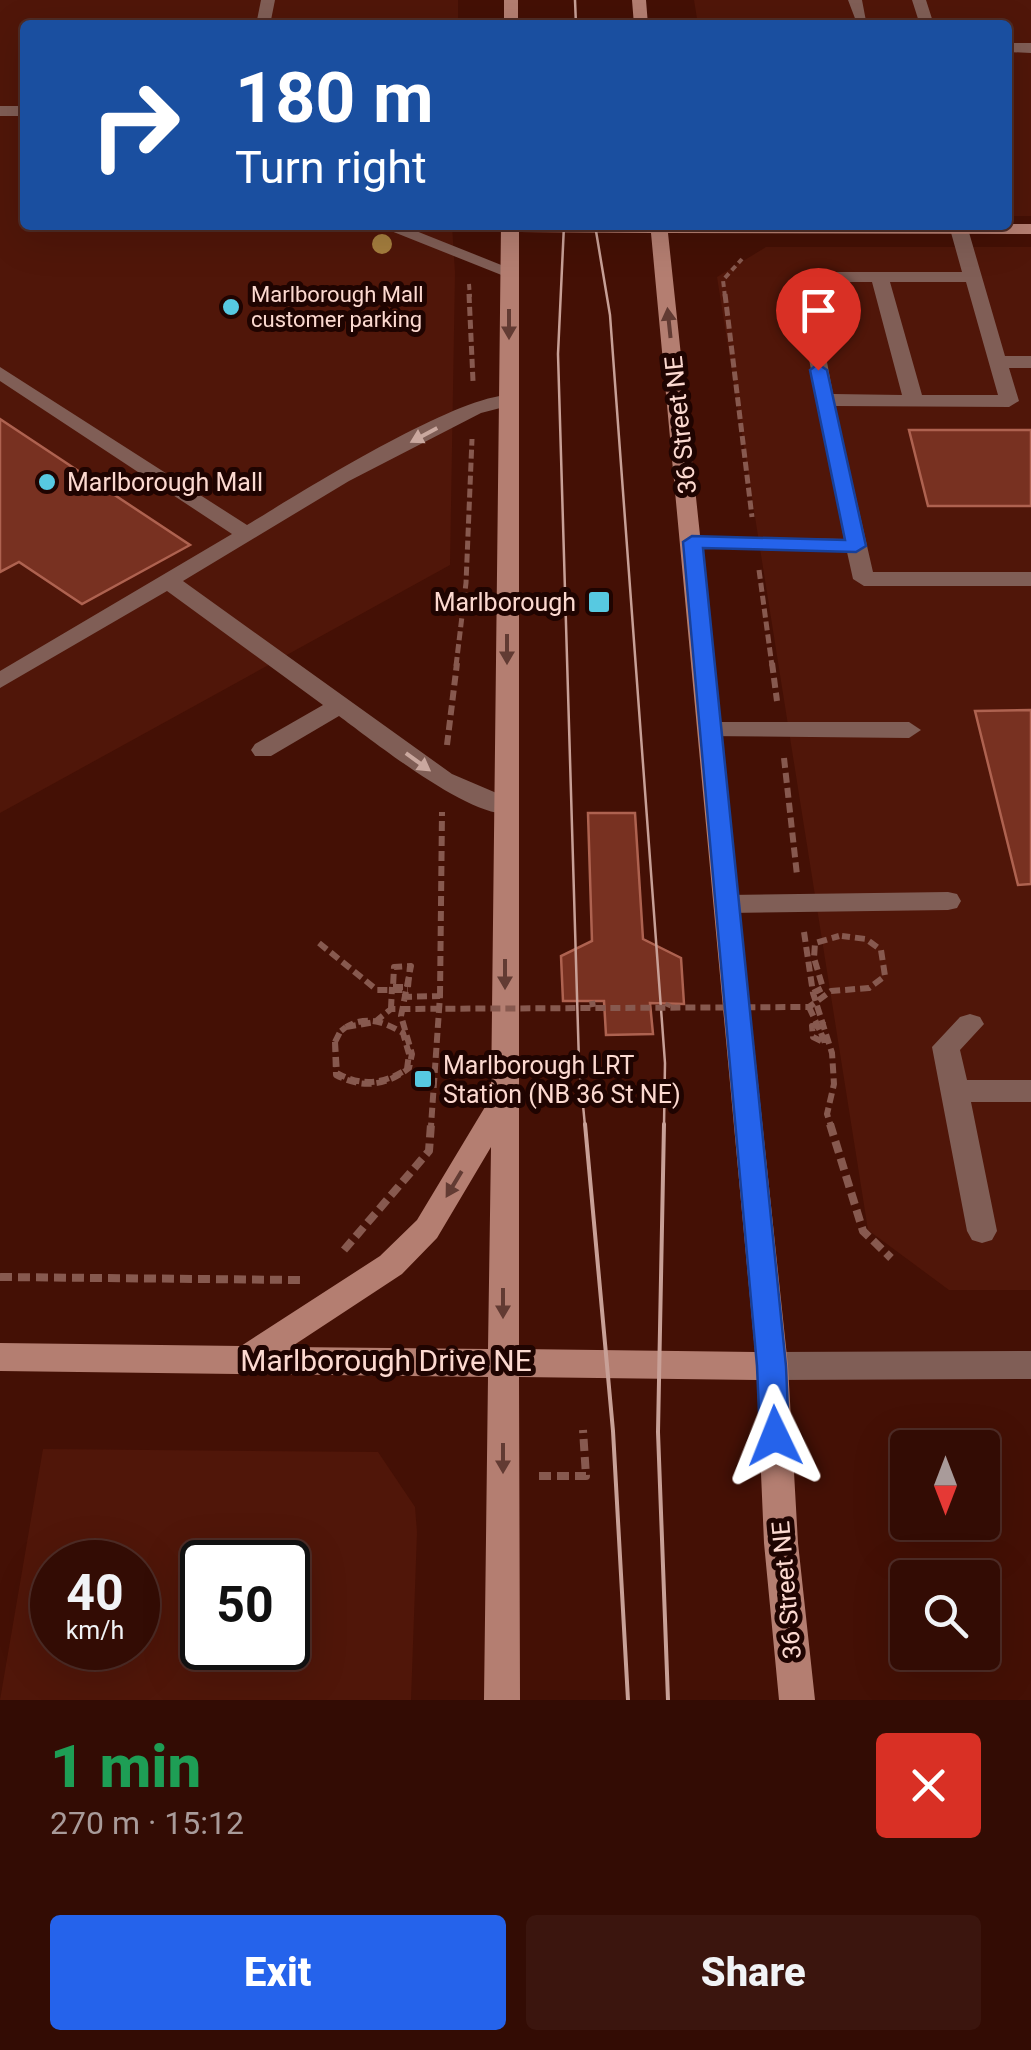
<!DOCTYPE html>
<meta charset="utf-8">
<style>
:root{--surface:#330c04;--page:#3b150e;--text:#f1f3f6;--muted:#a99b9a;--line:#4e2c26;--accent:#2563eb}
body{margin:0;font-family:Roboto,sans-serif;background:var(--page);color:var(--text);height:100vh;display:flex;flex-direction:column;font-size:38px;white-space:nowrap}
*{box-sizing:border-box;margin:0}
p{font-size:32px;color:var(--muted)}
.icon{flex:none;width:55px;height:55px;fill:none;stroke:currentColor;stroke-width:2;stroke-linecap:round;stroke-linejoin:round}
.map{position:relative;height:1700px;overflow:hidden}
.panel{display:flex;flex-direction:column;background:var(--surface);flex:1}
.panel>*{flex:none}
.guide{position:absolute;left:20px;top:20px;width:992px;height:210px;border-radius:10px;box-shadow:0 10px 40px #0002,0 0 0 2px var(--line);background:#1a4fa0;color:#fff;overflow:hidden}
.needle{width:65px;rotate:180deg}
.controls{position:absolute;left:890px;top:1430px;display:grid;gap:20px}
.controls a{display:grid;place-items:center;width:110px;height:110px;border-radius:10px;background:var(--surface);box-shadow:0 10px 40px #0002,0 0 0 2px var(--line);font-size:50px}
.speed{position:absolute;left:30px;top:1540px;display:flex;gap:20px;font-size:50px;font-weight:700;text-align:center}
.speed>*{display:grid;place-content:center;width:130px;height:130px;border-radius:50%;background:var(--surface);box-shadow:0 10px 40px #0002,0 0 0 2px var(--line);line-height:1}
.speed small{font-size:25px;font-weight:400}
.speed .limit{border:5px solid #111;border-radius:15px;background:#fff;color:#111}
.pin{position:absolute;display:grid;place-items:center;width:85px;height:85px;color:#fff;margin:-102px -42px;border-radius:50% 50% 50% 0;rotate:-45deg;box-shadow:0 0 10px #0007}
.pin .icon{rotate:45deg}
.me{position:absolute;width:110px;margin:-55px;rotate:358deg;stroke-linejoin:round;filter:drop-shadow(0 0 8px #0008)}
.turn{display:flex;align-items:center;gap:35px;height:210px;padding:0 50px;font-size:45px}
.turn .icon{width:130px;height:130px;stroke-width:2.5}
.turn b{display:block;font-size:70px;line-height:85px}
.round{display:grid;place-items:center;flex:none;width:105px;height:105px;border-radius:10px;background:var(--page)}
.head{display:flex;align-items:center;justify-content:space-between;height:170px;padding:0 50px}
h1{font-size:60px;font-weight:800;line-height:75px;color:#1e9e55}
.primary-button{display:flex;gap:20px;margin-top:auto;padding:20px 50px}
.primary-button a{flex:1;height:115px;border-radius:10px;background:var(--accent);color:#fff;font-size:40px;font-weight:800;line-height:115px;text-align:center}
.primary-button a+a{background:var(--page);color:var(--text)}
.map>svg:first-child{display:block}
</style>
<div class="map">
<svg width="1031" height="1700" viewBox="0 0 1031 1700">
<rect width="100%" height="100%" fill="#441005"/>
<!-- built -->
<path fill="#501609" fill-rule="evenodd" d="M0 0H458V25H25V225H452L455 272 450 565 0 813Z
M694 0H1031V216H1008V25H698Z
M766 247H1031V1290H949L868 1230 717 277Z
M43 1449 378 1452 415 1507 417 1532 411 1700H0ZM138 1562V1648H52V1562ZM202 1562H288V1648H202Z"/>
<!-- building -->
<path fill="#783121" stroke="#ae6250" stroke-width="2.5" d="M0 419 190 545 82 604 19 562 0 572Z
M909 430H1031V506H928Z
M1031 710V884L1018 885 975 711Z
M588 813H635L643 939 681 958 684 1004 650 1003 653 1034 606 1035 604 1001H563L561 956 592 941Z"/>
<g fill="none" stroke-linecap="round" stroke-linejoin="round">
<!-- path-far3 -->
<path stroke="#87594f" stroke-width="4" stroke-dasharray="6 4" stroke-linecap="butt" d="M469 284 470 297
M725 297 723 280 742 259"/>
<!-- path-far2 -->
<path stroke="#87594f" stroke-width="5" stroke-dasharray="9 4" stroke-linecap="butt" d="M469 294 473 381
M725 294 752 517
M759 570 772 666
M456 666 466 583 472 439"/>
<!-- path-far1 -->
<path stroke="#87594f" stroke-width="6" stroke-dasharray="10 5" stroke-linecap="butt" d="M772 663 777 701
M447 745 457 663
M784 758 797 875
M804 932 813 993 832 1053 834 1084 827 1114 831 1126
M319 943 377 990H408
M813 993 823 988 814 958 815 943 839 936
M440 996 442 812
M402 997 440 996 431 1126
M592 1001 593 1007
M667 1007 669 1003
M346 1027 375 1022
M341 1031 346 1027
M341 1031 346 1027
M821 1033 825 1043 813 1037 812 1026 826 1025
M335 1042 337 1073C362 1087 384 1084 407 1069L409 1054 403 1033C384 1022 367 1015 346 1027
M335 1042 336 1075C362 1089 386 1086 409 1068L412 1054 401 1016 411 966 394 967 393 987
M335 1042 340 1032
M335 1042 340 1032"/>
<!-- path -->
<path stroke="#87594f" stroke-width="8" stroke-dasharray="12 6" stroke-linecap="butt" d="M830 1124 863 1231 891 1258
M344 1250 429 1151 431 1124
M0 1277 300 1280
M539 1476H586L583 1430"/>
<!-- lane -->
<path fill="#805e56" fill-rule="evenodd" d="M261 0H275L270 25H256Z
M848 0H862L866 21H856Z
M912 0H926L934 25H920Z
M1008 43H1031V53L1008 52Z
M0 106H25V116H0Z
M376 225H401L519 272 510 277 504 276Z
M953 225 968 229 1005 356H1031V368H1009L1019 401 1009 407 835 406 873 572H1031V586H864L853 579 847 552 684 547 681 542 684 537 692 536 844 539 793 277 802 272H962L950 229ZM812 282H872L902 395 833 394ZM890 282H966L998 395H922Z
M0 367 247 525C294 497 469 386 516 396V404L481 413 349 481 183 581 452 774 515 801 518 807 515 813C476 824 372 740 339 716L271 756H255L251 750 255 744 323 705 167 591 0 688V671L232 534 0 381Z
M711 722H909L921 730 909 738 703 736 699 730 703 724Z
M948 892 957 894 961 901 957 908 948 910 727 913 718 911 714 904 718 897 727 895Z
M970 1014 980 1017 984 1024 960 1050 967 1080H1031V1102H971L997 1231 992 1240 982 1243 972 1240 967 1231 932 1047 960 1017Z"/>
<!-- street -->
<path fill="#805e56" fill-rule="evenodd" d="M1031 1351V1379L772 1380 761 1376 756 1366 761 1356 772 1352Z"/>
<!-- secondary -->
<path fill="#b47e71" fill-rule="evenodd" d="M504 0H518V25H504Z
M632 0H646L648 25H634Z
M1008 224H1031V234L668 233 788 1366 798 1543 815 1700H779L764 1543 757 1380 519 1377 520 1700H484L488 1377 0 1371V1343L241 1346 380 1256 417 1220 491 1097 501 225ZM519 232 651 233 755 1352 519 1349ZM491 1147 488 1349 291 1347 402 1274 437 1238Z"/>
<!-- tram-far1 -->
<path stroke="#c8a097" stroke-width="2.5" d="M575 0 576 25
M564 225 558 354 579 1063 585 1126
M595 225 610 315 665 1063 664 1126"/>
<!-- tram -->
<path stroke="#c8a097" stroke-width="4" d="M585 1124 613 1431 628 1700
M664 1124 658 1432 668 1700"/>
<!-- path-bridge -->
<path stroke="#87594f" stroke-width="6" stroke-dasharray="10 5" stroke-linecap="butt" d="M393 987H408L410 966
M809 1007 821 1033
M391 1009 392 987
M375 1022 391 1009 809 1007 831 991 869 988 885 976 881 950 866 939 842 936"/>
</g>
<!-- trees -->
<circle fill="#a57e3e" cx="382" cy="244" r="10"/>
<!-- one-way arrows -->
<defs><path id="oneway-solid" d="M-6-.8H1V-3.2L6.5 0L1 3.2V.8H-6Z" transform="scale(2.5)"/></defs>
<g fill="#623b33">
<use href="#oneway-solid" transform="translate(669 323) rotate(-96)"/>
<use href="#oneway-solid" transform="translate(509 324) rotate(90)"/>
<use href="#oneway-solid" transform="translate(507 649) rotate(90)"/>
<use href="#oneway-solid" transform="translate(505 974) rotate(90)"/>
<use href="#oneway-solid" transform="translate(454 1184) rotate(121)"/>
<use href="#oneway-solid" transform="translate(503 1303) rotate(90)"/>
<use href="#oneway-solid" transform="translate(503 1458) rotate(90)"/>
</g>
<g fill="#caa89f">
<use href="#oneway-solid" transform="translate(424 435) rotate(152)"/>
<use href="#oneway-solid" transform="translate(418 762) rotate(36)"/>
</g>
<!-- route -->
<path fill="#2563eb" stroke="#184099" stroke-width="2.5" d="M818 364 827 370 866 546 856 552 703 548 786 1366 789 1436 785 1445 775 1449 764 1445 760 1436 757 1366 683 542 692 536 845 540 810 370Z"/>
<!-- markers -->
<g fill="#57c9e1" stroke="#1f0401" stroke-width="4">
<circle cx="231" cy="307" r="10"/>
<circle cx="47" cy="482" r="10"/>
<rect x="587" y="590" width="24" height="24" rx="5"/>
<rect x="413" y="1069" width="20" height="20" rx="5"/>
</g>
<g text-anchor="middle" stroke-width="10" stroke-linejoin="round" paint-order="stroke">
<!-- far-poi labels -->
<g font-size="22" fill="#fcd9d0" stroke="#1f0401" text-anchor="start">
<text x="251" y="302">Marlborough Mall<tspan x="251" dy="25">customer parking</tspan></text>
</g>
<!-- street labels -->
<g font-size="25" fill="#fcd9d0" stroke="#1f0401">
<text transform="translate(680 425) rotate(-96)" y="9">36 Street NE</text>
<text transform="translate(786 1590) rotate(-95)" y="9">36 Street NE</text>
</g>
<!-- poi labels -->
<g font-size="25" fill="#fcd9d0" stroke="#1f0401" text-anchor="start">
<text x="67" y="491">Marlborough Mall</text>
<text x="576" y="611" text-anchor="end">Marlborough</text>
<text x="443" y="1074">Marlborough LRT<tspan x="443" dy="29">Station (NB 36 St NE)</tspan></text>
</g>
<!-- near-street labels -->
<g font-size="30" fill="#fcd9d0" stroke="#1f0401">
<text x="386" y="1371">Marlborough Drive NE</text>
</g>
</g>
</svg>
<div class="controls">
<a><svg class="needle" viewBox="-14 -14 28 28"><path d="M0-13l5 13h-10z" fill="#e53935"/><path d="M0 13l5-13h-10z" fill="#a99b9a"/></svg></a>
<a><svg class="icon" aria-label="search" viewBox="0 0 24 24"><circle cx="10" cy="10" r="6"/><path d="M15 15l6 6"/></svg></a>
</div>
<div class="speed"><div>40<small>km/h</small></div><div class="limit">50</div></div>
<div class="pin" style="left:818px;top:370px;background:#d93025"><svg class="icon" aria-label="arrive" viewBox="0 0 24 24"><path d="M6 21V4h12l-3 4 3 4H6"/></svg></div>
<svg class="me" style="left:775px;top:1436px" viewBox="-20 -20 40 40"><path d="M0-17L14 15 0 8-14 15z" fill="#2563eb" stroke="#fff" stroke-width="4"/></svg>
<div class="guide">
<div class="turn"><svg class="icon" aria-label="right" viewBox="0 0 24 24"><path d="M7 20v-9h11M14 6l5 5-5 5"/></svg><div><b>180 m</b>Turn right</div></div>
</div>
</div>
<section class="panel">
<div class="head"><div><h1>1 min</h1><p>270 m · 15:12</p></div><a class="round" style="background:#d93025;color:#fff"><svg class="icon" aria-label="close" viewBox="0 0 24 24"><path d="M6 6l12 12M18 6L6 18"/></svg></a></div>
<div class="primary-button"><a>Exit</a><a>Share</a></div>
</section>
